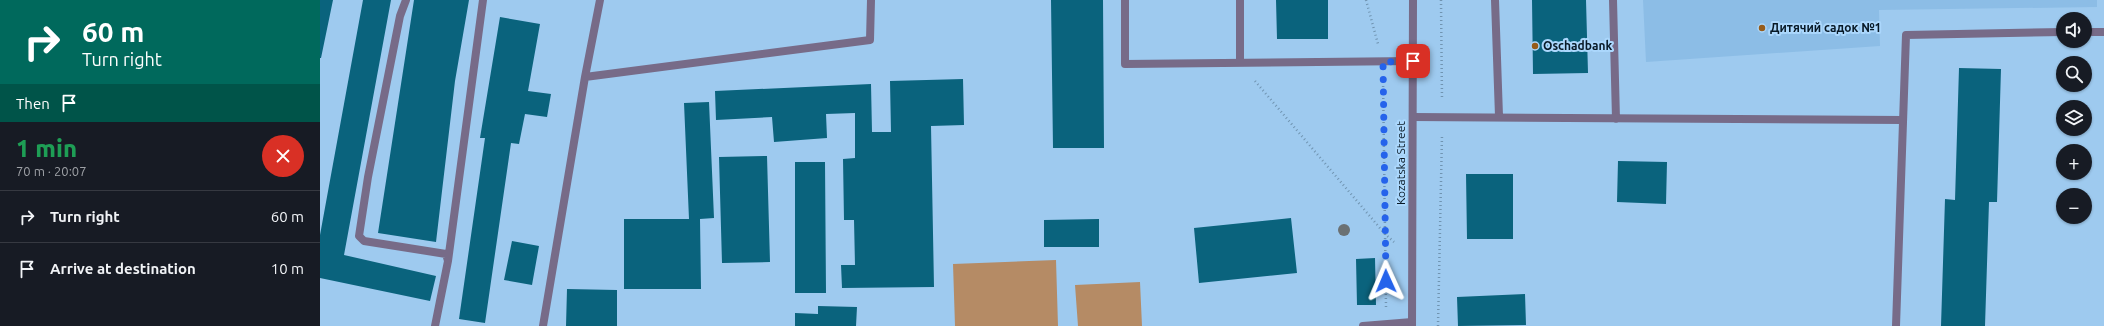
<!DOCTYPE html>
<meta charset="utf-8">
<style>
:root{--surface:#171b24;--page:#242831;--text:#f1f3f6;--muted:#9ea1a6;--line:#363941}
body{margin:0;font-family:Ubuntu,sans-serif;background:var(--page);color:var(--text);height:100vh;display:flex;flex-direction:column;font-size:15px;white-space:nowrap}
*{box-sizing:border-box;margin:0}
p{font-size:13px;color:var(--muted)}
.icon{flex:none;width:22px;height:22px;fill:none;stroke:currentColor;stroke-width:2;stroke-linecap:round;stroke-linejoin:round}
.map{position:relative;flex:1;overflow:hidden}
.drawer{display:flex;flex-direction:column;background:var(--surface);width:320px}
.drawer>*{flex:none}
.banner{background:#00695c;color:#fff;overflow:hidden}
.controls{position:absolute;left:1736px;top:12px;display:grid;gap:8px}
.controls a{display:grid;place-items:center;width:36px;height:36px;border-radius:50%;background:var(--surface);box-shadow:0 1px 3px #0004;font-size:20px}
.pin{position:absolute;display:grid;place-items:center;width:34px;height:34px;color:#fff;margin:-17px;border-radius:8px;box-shadow:0 2px 6px #0006}
.me{position:absolute;width:44px;margin:-22px;rotate:359deg;stroke-linejoin:round;filter:drop-shadow(0 0 3px #0008)}
.turn{display:flex;align-items:center;gap:14px;height:84px;padding:0 16px;font-size:18px}
.turn .icon{width:52px;height:52px;stroke-width:2.5}
.turn b{display:block;font-size:28px;line-height:34px}
.then{display:flex;align-items:center;height:38px;padding:0 16px;background:#0003;gap:8px;font-size:15px}
.round{display:grid;place-items:center;flex:none;width:42px;height:42px;border-radius:21px;background:var(--page)}
.summary{display:flex;align-items:center;justify-content:space-between;height:68px;padding:0 16px}
h1{font-size:24px;font-weight:800;line-height:30px;color:#1e9e55}
ul{padding:0;list-style:none}
li{display:flex;align-items:center;gap:12px;height:52px;padding:0 16px;border-top:1px solid var(--line)}
li div{flex:1}
li b{display:block;font-size:15px}
li em{font-style:normal}
main{display:flex;flex:1;min-height:0}
.map>svg:first-child{display:block}
</style>
<main>
<section class="drawer">
<div class="banner">
<div class="turn"><svg class="icon" aria-label="right" viewBox="0 0 24 24"><path d="M7 20v-9h11M14 6l5 5-5 5"/></svg><div><b>60 m</b>Turn right</div></div>
<div class="then">Then<svg class="icon" aria-label="arrive" viewBox="0 0 24 24"><path d="M6 21V4h12l-3 4 3 4H6"/></svg></div>
</div>
<div class="summary"><div><h1>1 min</h1><p>70 m · 20:07</p></div><a class="round" style="background:#d93025;color:#fff"><svg class="icon" aria-label="close" viewBox="0 0 24 24"><path d="M6 6l12 12M18 6L6 18"/></svg></a></div>
<ul>
<li><svg class="icon" aria-label="right" viewBox="0 0 24 24"><path d="M7 20v-9h11M14 6l5 5-5 5"/></svg><div><b>Turn right</b></div><em>60 m</em></li>
<li><svg class="icon" aria-label="arrive" viewBox="0 0 24 24"><path d="M6 21V4h12l-3 4 3 4H6"/></svg><div><b>Arrive at destination</b></div><em>10 m</em></li>
</ul>
</section>
<div class="map">
<svg width="1784" height="326" viewBox="0 0 1784 326">
<rect width="100%" height="100%" fill="#9ecaef"/>
<!-- built -->
<path fill="#8cbde6" d="M1323 0H1777V7L1559 10 1560 46 1326 62Z"/>
<!-- green -->
<path fill="#b58b65" d="M736 260 738 326H635L633 264Z
M820 282 822 326H758L755 285Z"/>
<!-- building -->
<path fill="#0a637d" d="M0 0H13L1 58H0Z
M43 0H71L24 255 116 276 110 301 0 278V235Z
M94 0H149L135 81 116 242 58 233Z
M731 0H783L784 148H733Z
M956 0H1008V39H957Z
M1212 0H1266L1268 73 1213 74Z
M180 17 220 24 208 91 231 94 227 117 205 114 199 144 191 143 165 323 139 319 165 138H160Z
M1639 68 1681 69 1677 202H1669L1665 326H1621L1625 199 1635 200Z
M643 79 644 125 611 126 614 287 522 288 521 265H535L534 220H524L523 159 535 158V113L506 114 507 138 454 142 452 117 396 120 395 91 551 84 552 132H571L570 81Z
M389 102 394 218 380 219 381 289H304V219H369L364 103Z
M447 156 450 262 402 263 399 157Z
M1298 161 1347 162 1346 204 1297 202Z
M475 162H505L506 293H475Z
M1146 174H1193V239H1147Z
M971 218 977 273 879 283 874 228Z
M779 219V247H724V220Z
M192 241 219 246 212 285 184 280Z
M1055 258 1056 305H1037L1036 259Z
M247 289 297 290V326H246Z
M1205 294 1206 325 1138 326 1137 297Z
M498 306 537 307 536 326H475V313L498 314Z"/>
<g fill="none" stroke-linecap="round" stroke-linejoin="round">
<!-- path -->
<path stroke="#7094b1" stroke-width="2.5" stroke-dasharray="1 3" stroke-linecap="butt" d="M1046 0 1058 44
M1121 0 1122 100
M1063 78 1066 307
M935 81 1065 234 1074 242
M1118 326 1122 135"/>
<!-- lane -->
<path stroke="#776b88" stroke-width="8" d="M86 0 80 16 48 177 39 236 44 241 126 254 128 261 115 326
M805 0V64L1093 61
M920 0V63
M1175 0 1179 116
M1293 0 1296 119
M1765 32H1784
M265 77 280 0
M1093 117 1583 120
M128 261 163 0
M223 326 265 77 550 40 551 0
M1043 326 1092 322
M1576 326 1586 35 1743 32"/>
<!-- street -->
<path stroke="#776b88" stroke-width="8" d="M1092 326 1093 0"/>
</g>
<!-- trees -->
<circle fill="#6b7173" cx="1024" cy="230" r="6"/>
<g fill="none" stroke-linecap="round" stroke-linejoin="round">
<!-- route -->
<path stroke="#2563eb" stroke-width="7" stroke-dasharray="0 12.6" d="M1066 281 1063 62 1093 61"/>
</g>
<!-- markers -->
<g fill="#965c1a" stroke="#abd7fc" stroke-width="1.5">
<circle cx="1442" cy="28" r="4"/>
<circle cx="1215" cy="46" r="4"/>
</g>
<g text-anchor="middle" stroke-width="4" stroke-linejoin="round" paint-order="stroke">
<!-- poi labels -->
<g font-size="12" font-weight="bold" fill="#081926" stroke="#abd7fc" text-anchor="start">
<text x="1450" y="32">Дитячий садок №1</text>
<text x="1223" y="50">Oschadbank</text>
</g>
<!-- street labels -->
<g font-size="12" fill="#081926" stroke="#abd7fc">
<text transform="translate(1081 163) rotate(-90)" y="4">Kozatska Street</text>
</g>
</g>
</svg>
<div class="controls">
<a><svg class="icon" aria-label="sound" viewBox="0 0 24 24"><path d="M4 9h4l5-4v14l-5-4H4zM17 9q2 3 0 6"/></svg></a>
<a><svg class="icon" aria-label="search" viewBox="0 0 24 24"><circle cx="10" cy="10" r="6"/><path d="M15 15l6 6"/></svg></a>
<a><svg class="icon" aria-label="layers" viewBox="0 0 24 24"><path d="M12 4l9 5-9 5-9-5zM3 14l9 5 9-5"/></svg></a>
<a>+</a>
<a>−</a>
</div>
<div class="pin" style="left:1093px;top:61px;background:#d93025"><svg class="icon" aria-label="arrive" viewBox="0 0 24 24"><path d="M6 21V4h12l-3 4 3 4H6"/></svg></div>
<svg class="me" style="left:1066px;top:281px" viewBox="-20 -20 40 40"><path d="M0-17L14 15 0 8-14 15z" fill="#2563eb" stroke="#fff" stroke-width="4"/></svg>
</div>
</main>
